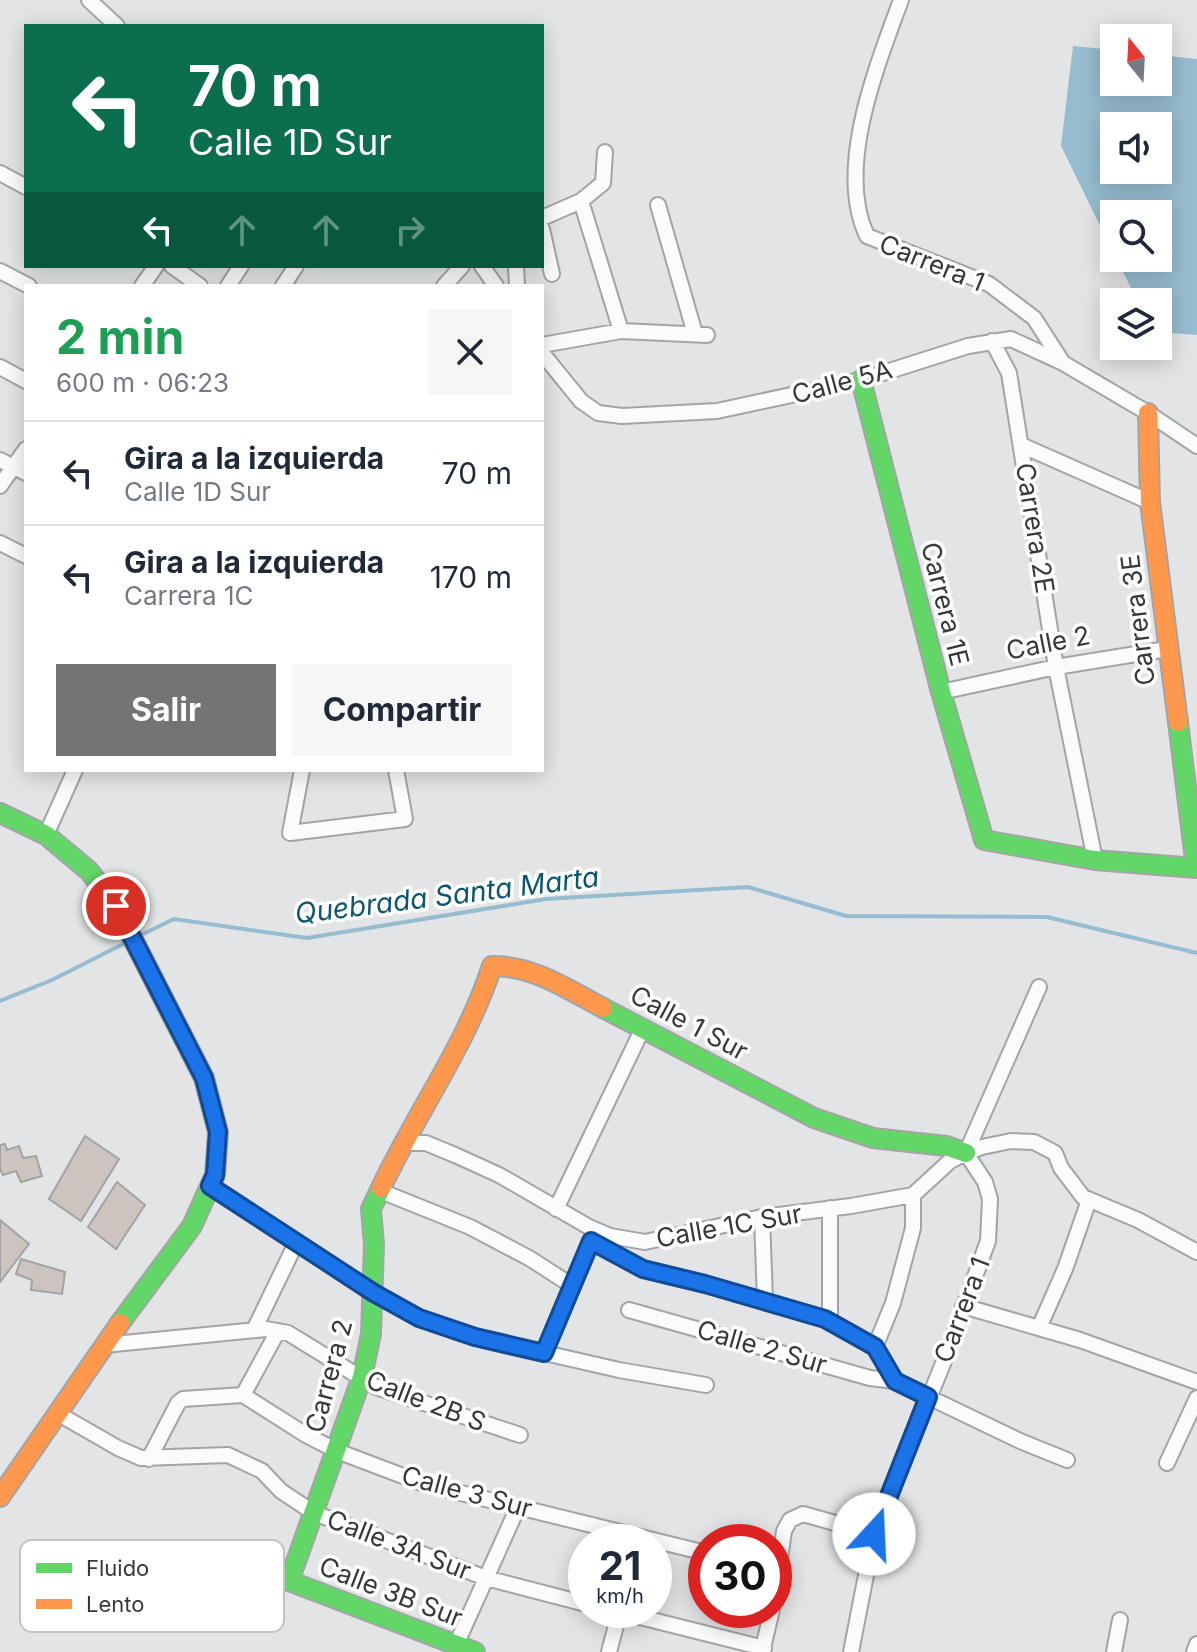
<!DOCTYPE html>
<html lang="es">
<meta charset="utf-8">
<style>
:root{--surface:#fff;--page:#f6f6f7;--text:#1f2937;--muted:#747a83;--line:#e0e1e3;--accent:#737476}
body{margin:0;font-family:Inter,sans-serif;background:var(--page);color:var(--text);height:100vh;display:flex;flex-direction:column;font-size:30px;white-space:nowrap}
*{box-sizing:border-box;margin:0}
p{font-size:26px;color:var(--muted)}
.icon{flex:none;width:44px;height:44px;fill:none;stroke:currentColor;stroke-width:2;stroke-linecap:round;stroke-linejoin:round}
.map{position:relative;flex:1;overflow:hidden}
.sheet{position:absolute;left:24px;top:284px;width:520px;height:488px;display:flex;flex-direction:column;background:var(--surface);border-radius:0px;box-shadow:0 4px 20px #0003}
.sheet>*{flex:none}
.banner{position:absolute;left:24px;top:24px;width:520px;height:244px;border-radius:0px;box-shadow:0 4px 20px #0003;background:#0b6e4f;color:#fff;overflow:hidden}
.needle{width:52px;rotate:342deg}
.buttons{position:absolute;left:1100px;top:24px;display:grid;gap:16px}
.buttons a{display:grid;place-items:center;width:72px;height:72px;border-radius:0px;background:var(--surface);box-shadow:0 4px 20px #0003;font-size:40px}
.speed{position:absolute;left:568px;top:1524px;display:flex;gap:16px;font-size:40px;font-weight:700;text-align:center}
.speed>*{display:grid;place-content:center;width:104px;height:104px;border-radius:50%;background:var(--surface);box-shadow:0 4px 20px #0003;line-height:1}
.speed small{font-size:20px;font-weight:400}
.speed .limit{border:12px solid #d22;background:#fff;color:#111}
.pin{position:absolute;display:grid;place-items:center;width:68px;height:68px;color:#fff;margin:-34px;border:4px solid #fff;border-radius:50%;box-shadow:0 2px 8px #0007}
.me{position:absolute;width:88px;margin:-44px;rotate:20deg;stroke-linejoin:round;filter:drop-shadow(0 0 6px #0008)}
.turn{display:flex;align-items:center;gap:28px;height:168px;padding:0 32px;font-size:36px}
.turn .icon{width:104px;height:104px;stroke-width:2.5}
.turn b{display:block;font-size:56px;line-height:68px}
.lanes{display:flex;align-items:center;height:76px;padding:0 32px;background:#0003;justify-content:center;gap:40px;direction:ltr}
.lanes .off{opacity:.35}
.round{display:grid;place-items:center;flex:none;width:84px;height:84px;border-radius:0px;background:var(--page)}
.headline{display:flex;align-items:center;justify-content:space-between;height:136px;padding:0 32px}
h1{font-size:48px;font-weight:700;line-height:60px;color:#1e9e55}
.button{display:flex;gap:16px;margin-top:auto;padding:16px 32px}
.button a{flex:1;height:92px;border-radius:0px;background:var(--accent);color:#fff;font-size:32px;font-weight:700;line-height:92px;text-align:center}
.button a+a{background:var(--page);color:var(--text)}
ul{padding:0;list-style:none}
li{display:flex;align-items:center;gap:24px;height:104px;padding:0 32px;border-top:2px solid var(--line)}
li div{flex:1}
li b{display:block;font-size:30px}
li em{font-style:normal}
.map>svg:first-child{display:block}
</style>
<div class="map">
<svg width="1197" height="1652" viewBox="0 0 1197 1652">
<rect width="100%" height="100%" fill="#e2e4e6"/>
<!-- water -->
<path fill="#96bccf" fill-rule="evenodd" d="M1073 46 1114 50V82H1158V55L1197 59V335L1158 332V302H1138L1116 258H1158V214H1114V254L1061 146ZM1114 126H1158V170H1114Z"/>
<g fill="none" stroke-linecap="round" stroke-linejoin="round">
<!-- stream -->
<path stroke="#96bccf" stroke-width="4" d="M137 937 174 919 307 938 546 899 748 887 846 916 1047 917 1197 953
M0 1001 52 980 129 941"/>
</g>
<!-- building -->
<path fill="#cdc4c0" stroke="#a2a3a3" stroke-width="2" d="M85 1136 119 1159 81 1221 49 1199Z
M5 1144 7 1150 19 1146 23 1158 36 1156 42 1176 21 1182 16 1171 3 1175 0 1169V1145Z
M117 1182 145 1205 116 1249 88 1227Z
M0 1220 29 1244 0 1282Z
M21 1259 65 1272 62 1294 31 1290 32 1280 16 1274Z"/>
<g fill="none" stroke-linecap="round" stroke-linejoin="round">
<defs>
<path id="street" d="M89 0 117 26
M901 0C877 66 835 168 867 236L989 284 1034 318 1063 363
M0 173 26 187
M581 201 621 331
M658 205 695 334
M542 218 581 201 603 183 605 152
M542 229 552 274
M172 266 200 286
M482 266 496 286
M516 266 517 286
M0 271 29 286
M142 286 156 266
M228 286 241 266
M283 286 296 266
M444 286 462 266
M992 341 1009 373 1056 667 1095 860
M542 345 621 331 707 335
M542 353 581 401 598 413 622 416 717 411 861 380 968 346 1011 339 1063 363 1148 413 1197 446
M0 367 26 381
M1021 445 1150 502
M0 460 26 473
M0 486 26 449
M0 543 26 556
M941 692 1056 667 1167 649
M302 770 290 833 405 819 396 770
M46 835 75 770
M402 1143H426L455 1155 499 1175 589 1227 610 1236 645 1242 762 1217 851 1206 913 1195 950 1161 966 1153 982 1147 1011 1141 1034 1142 1055 1153 1061 1168 1083 1197 1138 1220 1197 1252
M966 1153 1039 987
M210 1186 374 1293 419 1318 475 1337 619 1370 706 1385
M378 1190 470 1227 529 1258 571 1285
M556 1209 642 1030
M762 1217 765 1301
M591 1241 643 1269 705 1284 825 1319 875 1347 895 1381 1020 1441 1067 1460
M963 1306 1080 1340 1197 1382
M629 1310 870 1378 895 1381
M830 1322V1208
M1039 1328 1065 1269 1089 1200
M254 1330 296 1243
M104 1345 266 1329 288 1333 376 1387 520 1435
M875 1347 893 1303 913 1228V1195
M544 1353 595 1235
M243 1395 306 1435 337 1451 424 1484 706 1553
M243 1395 278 1331
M57 1413 118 1448 141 1458 228 1455 262 1471 281 1491 314 1513 486 1578 586 1604
M149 1459 178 1403 183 1399 243 1395
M1167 1463 1197 1398
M774 1600 784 1531 790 1520 803 1514 874 1534
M612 1610 764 1648
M456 1645 518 1507
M609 1652 620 1610
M762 1652 772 1610
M851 1652 874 1534 944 1361 988 1241 990 1199 985 1182 966 1153
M1114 1652 1120 1620
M1194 1652 1197 1644"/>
<path id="fast" d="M861 380 941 692 984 840 1095 860 1196 868 1178 722
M0 813 46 835 89 871 116 906 204 1078 218 1132 215 1175 192 1226 120 1323
M603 1008 814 1118 873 1138 946 1146 966 1153
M381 1188 371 1209 374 1245 371 1334 362 1377 289 1581 475 1652"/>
<path id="slow" d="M1148 413 1150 502 1178 722
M381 1188C416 1113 466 1046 492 966 534 966 567 989 603 1008
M0 1497 120 1323"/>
</defs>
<!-- street casing -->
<use href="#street" stroke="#a3a4a5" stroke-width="18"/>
<!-- fast casing -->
<use href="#fast" stroke="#a3a4a5" stroke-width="22"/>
<!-- slow casing -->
<use href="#slow" stroke="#a3a4a5" stroke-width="22"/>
<!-- street -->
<use href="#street" stroke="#fbfbfb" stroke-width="14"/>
<!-- fast -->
<use href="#fast" stroke="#63d668" stroke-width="18"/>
<!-- slow -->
<use href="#slow" stroke="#ff974d" stroke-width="18"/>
</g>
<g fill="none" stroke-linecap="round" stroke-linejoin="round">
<defs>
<path id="route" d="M116 906 204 1078 218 1132 215 1175 210 1186 374 1293 419 1318 475 1337 544 1353 591 1241 643 1269 705 1284 825 1319 875 1347 895 1381 928 1397 874 1534"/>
</defs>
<!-- route casing -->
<use href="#route" stroke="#114b97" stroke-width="20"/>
<!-- route -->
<use href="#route" stroke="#1a73e8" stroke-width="14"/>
</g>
<g text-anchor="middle" stroke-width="7" stroke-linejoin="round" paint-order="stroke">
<!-- street labels -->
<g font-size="26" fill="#373839" stroke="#fff">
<text transform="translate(932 263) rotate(22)" y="9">Carrera 1</text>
<text transform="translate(842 382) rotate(-15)" y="9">Calle 5A</text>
<text transform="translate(1035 528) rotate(81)" y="9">Carrera 2E</text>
<text transform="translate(945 604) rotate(76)" y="9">Carrera 1E</text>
<text transform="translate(1138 620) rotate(-97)" y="9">Carrera 3E</text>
<text transform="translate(1048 643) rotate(-11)" y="9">Calle 2</text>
<text transform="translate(689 1023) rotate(28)" y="9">Calle 1 Sur</text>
<text transform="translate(729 1226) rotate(-10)" y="9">Calle 1C Sur</text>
<text transform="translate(962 1310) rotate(-69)" y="9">Carrera 1</text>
<text transform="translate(762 1347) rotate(16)" y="9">Calle 2 Sur</text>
<text transform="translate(329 1376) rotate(-75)" y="9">Carrera 2</text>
<text transform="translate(426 1401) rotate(21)" y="9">Calle 2B S</text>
<text transform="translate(467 1492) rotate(15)" y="9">Calle 3 Sur</text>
<text transform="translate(399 1545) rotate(21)" y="9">Calle 3A Sur</text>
<text transform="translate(391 1592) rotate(21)" y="9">Calle 3B Sur</text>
</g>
<!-- water labels -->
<g font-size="28" font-style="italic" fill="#0b556f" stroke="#fff">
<text transform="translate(447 895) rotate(-7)" y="10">Quebrada Santa Marta</text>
</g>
</g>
<!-- legend -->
<rect x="20" y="1540" width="264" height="92" rx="12" fill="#fff" stroke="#c3c3c4" stroke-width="2"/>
<rect x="36" y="1563" width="36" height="10" fill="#63d668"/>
<rect x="36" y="1599" width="36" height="10" fill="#ff974d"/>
<g font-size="22" fill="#373839">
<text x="86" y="1576">Fluido</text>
<text x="86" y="1612">Lento</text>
</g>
</svg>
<div class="buttons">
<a><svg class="needle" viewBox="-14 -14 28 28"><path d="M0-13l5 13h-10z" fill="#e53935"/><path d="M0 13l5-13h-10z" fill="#747a83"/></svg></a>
<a><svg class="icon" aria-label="sound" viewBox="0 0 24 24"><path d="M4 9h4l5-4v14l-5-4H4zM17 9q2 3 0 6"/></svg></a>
<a><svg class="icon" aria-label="search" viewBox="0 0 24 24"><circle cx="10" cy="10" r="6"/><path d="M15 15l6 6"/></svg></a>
<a><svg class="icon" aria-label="layers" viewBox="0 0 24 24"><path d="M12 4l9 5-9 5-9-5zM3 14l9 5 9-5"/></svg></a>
</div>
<div class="speed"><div>21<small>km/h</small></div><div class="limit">30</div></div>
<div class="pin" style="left:116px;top:906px;background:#d93025"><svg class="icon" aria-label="arrive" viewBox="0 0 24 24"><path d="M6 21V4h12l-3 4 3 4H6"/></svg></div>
<svg class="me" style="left:874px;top:1534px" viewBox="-20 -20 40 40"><circle r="19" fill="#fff"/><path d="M0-13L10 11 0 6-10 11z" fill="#1a73e8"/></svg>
<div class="banner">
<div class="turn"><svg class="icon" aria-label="left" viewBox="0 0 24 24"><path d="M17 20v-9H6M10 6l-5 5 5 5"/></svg><div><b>70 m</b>Calle 1D Sur</div></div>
<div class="lanes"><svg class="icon" aria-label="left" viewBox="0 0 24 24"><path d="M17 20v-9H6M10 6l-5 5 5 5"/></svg><svg class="icon off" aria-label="ahead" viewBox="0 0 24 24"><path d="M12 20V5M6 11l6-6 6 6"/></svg><svg class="icon off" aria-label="ahead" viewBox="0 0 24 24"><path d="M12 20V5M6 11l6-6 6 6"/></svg><svg class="icon off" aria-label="right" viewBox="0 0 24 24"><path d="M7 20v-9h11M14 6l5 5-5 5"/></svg></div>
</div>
<section class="sheet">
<div class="headline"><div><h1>2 min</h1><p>600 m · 06:23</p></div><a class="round"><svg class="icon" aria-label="close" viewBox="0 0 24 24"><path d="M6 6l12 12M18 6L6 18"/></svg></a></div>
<ul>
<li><svg class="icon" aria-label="left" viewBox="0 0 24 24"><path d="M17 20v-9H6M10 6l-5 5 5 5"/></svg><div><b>Gira a la izquierda</b><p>Calle 1D Sur</p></div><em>70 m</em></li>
<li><svg class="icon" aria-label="left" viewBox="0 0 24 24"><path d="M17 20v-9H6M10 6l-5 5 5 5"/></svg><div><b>Gira a la izquierda</b><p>Carrera 1C</p></div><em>170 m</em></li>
</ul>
<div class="button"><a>Salir</a><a>Compartir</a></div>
</section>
</div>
